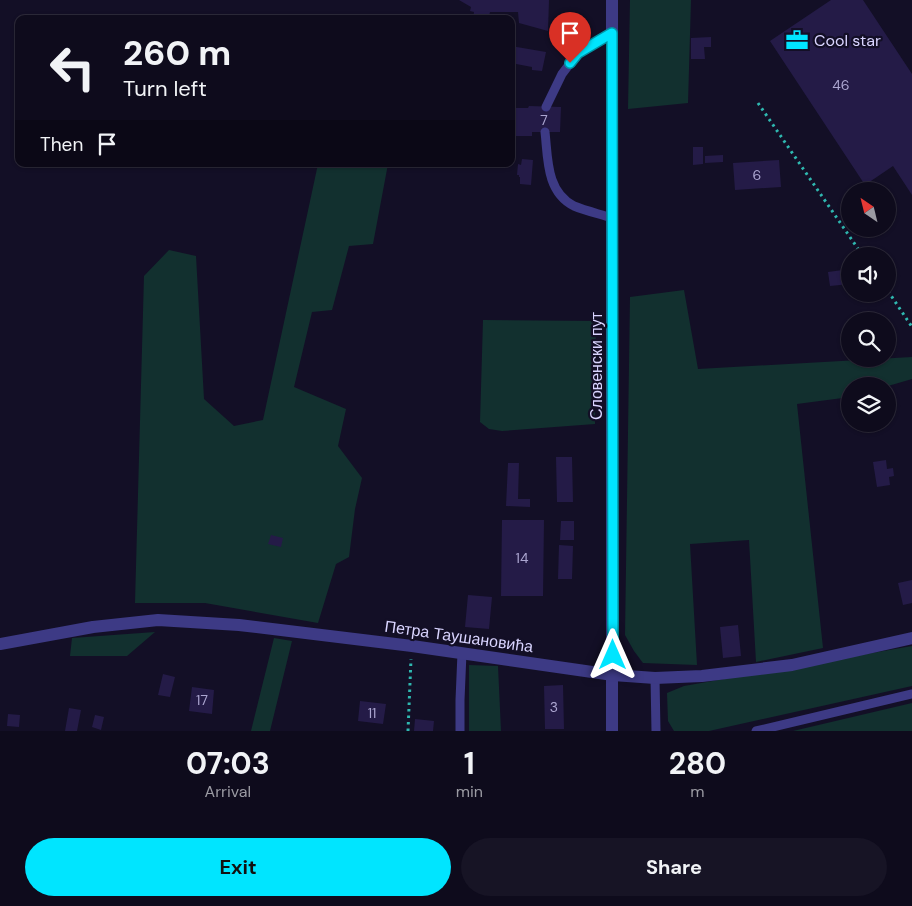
<!DOCTYPE html>
<meta charset="utf-8">
<style>
:root{--surface:#0e0b1c;--page:#171425;--text:#f1f3f6;--muted:#9b9ba3;--line:#2e2b3b;--accent:#00e5ff}
body{margin:0;font-family:"DM Sans",sans-serif;background:var(--page);color:var(--text);height:100vh;display:flex;flex-direction:column;font-size:19px;white-space:nowrap}
*{box-sizing:border-box;margin:0}
p{font-size:16px;color:var(--muted)}
.icon{flex:none;width:28px;height:28px;fill:none;stroke:currentColor;stroke-width:2;stroke-linecap:round;stroke-linejoin:round}
.map{position:relative;height:731px;overflow:hidden}
.side{display:flex;flex-direction:column;background:var(--surface);flex:1}
.side>*{flex:none}
.top-card{position:absolute;left:15px;top:15px;width:500px;height:152px;border-radius:10px;box-shadow:0 1px 4px #0004,0 0 0 1px var(--line);background:#0e0b1c;color:var(--text);overflow:hidden}
.needle{width:32px;rotate:325deg}
.controls{position:absolute;left:841px;top:182px;display:grid;gap:10px}
.controls a{display:grid;place-items:center;width:55px;height:55px;border-radius:50%;background:var(--surface);box-shadow:0 1px 4px #0004,0 0 0 1px var(--line);font-size:25px}
.pin{position:absolute;display:grid;place-items:center;width:42px;height:42px;color:#fff;margin:-51px -21px;border-radius:50% 50% 50% 0;rotate:-45deg;box-shadow:0 0 5px #0007}
.pin .icon{rotate:45deg}
.me{position:absolute;width:55px;margin:-28px;rotate:0deg;stroke-linejoin:round;filter:drop-shadow(0 0 4px #0008)}
.turn{display:flex;align-items:center;gap:18px;height:105px;padding:0 25px;font-size:22px}
.turn .icon{width:65px;height:65px;stroke-width:2.5}
.turn b{display:block;font-size:35px;line-height:42px}
.then{display:flex;align-items:center;height:48px;padding:0 25px;background:#0003;gap:10px;font-size:19px}
.eta{display:flex;justify-content:space-evenly;align-items:center;height:85px;text-align:center}
.eta b{font-size:30px;font-weight:700;line-height:35px}
.cta{display:flex;gap:10px;margin-top:auto;padding:10px 25px}
.cta a{flex:1;height:58px;border-radius:30px;background:var(--accent);color:#111;font-size:20px;font-weight:700;line-height:58px;text-align:center}
.cta a+a{background:var(--page);color:var(--text)}
.map>svg:first-child{display:block}
</style>
<div class="map">
<svg width="912" height="731" viewBox="0 0 912 731">
<rect width="100%" height="100%" fill="#130f26"/>
<!-- green -->
<path fill="#12302f" d="M630 0H691L688 103 628 109Z
M318 164H388L373 244 349 246 332 310 312 312 294 387 346 409 338 446 362 478 355 509 349 557 336 564 318 623 205 603H135L144 276 169 250 196 256 204 399 234 426 263 420Z
M684 290 698 369 912 357V379L888 386H850V397L797 404 823 648 756 662 749 540 690 544 697 665 643 663 634 651 625 635 630 297Z
M483 320 596 321 595 424 502 431 489 429 480 422Z
M155 632 127 656H70L72 638Z
M274 638 292 641 270 731H251Z
M912 646V686L709 731H674L668 721 667 693 684 686Z
M469 665 498 666 501 731H469Z
M912 703V731H793Z"/>
<!-- building -->
<path fill="#241b47" d="M459 0H549L548 31 519 23 518 12H490L488 19H473L474 12 470 11 471 7Z
M831 0H863L912 74V195L893 166 865 185 770 41Z
M711 37V47H704L705 59H691V38Z
M511 46 546 52 542 71 532 70V67L511 63Z
M529 106 561 107 560 132H532V136H511V108H528Z
M693 147H703V164L693 165Z
M723 155V162L705 163V156Z
M522 159 533 160 531 185 520 184V177H519V175H517L518 164 521 165Z
M779 160 781 187 735 190 733 163Z
M850 269V284L830 286 828 272Z
M895 395 896 407 888 408V396Z
M556 457H572L573 502H557Z
M886 460 887 469 893 468 894 476 889 477 890 485 877 487 873 462Z
M508 463H519L518 499H530V507L506 506Z
M502 520H544L543 596H501Z
M561 521H574V540H560Z
M271 535 283 538 281 547 268 544Z
M559 545 573 546 572 579H558Z
M912 580V603L903 605 898 583Z
M468 595 492 597 489 629 465 627Z
M738 625 741 656 723 658 720 627Z
M163 674 175 677 170 697 158 695Z
M563 685 564 729H545L544 686Z
M192 687 214 690 212 714 189 711Z
M360 701 386 704 383 724 358 721Z
M69 708 81 710 77 731H65Z
M8 714 20 715 19 727 7 726Z
M95 715 104 717 101 730 92 727Z
M415 719 434 721 433 731H414Z"/>
<g fill="none" stroke-linecap="round" stroke-linejoin="round">
<!-- path -->
<path stroke="#2fb8b0" stroke-width="3" stroke-dasharray="2.5 4" stroke-linecap="butt" d="M758 103 863 256
M888 291 912 327
M408 731 411 659"/>
<!-- service -->
<path stroke="#3d3a85" stroke-width="9" d="M546 107 562 74 578 53 612 33
M545 132C548 158 546 192 574 206 586 211 600 214 612 218
M655 678 656 731
M460 731V700L462 653
M756 731 912 694"/>
<!-- minor -->
<path stroke="#3d3a85" stroke-width="12" d="M0 644 93 627 158 620 239 625 412 646 613 675 655 678 702 676 792 665 912 638"/>
<!-- tertiary -->
<path stroke="#3d3a85" stroke-width="12" d="M612 0V731"/>
</g>
<g fill="none" stroke-linecap="round" stroke-linejoin="round">
<defs>
<path id="route" d="M570 63 578 53 612 33 613 655"/>
</defs>
<!-- route casing -->
<use href="#route" stroke="#0095a6" stroke-width="12"/>
<!-- route -->
<use href="#route" stroke="#00e5ff" stroke-width="9"/>
</g>
<!-- icons -->
<defs>
<symbol id="office-bare" viewBox="-9 -9 18 18"><path d="M-6-3h4V-5.5h4V-3h4V5H-6ZM-1-4.5V-3h2v-1.5ZM-6 0V1H6V0Z" fill="#00e5ff" stroke="#130f26" stroke-width="2.5" paint-order="stroke"/></symbol>
</defs>
<g fill-rule="evenodd">
<use href="#office-bare" x="781" y="24" width="32" height="32"/>
</g>
<g text-anchor="middle" stroke-width="4.5" stroke-linejoin="round" paint-order="stroke">
<!-- number labels -->
<g font-size="14" fill="#aca6d1">
<text x="841" y="90">46</text>
<text x="544" y="125">7</text>
<text x="757" y="180">6</text>
<text x="522" y="563">14</text>
<text x="202" y="705">17</text>
<text x="554" y="712">3</text>
<text x="372" y="718">11</text>
</g>
<!-- poi labels -->
<g font-size="16" fill="#d9d4ff" stroke="#130f26" text-anchor="start">
<text x="814" y="46">Cool star</text>
</g>
<!-- street labels -->
<g font-size="16" fill="#d9d4ff" stroke="#130f26">
<text transform="translate(596 366) rotate(-90)" y="6">Словенски пут</text>
<text transform="translate(459 636) rotate(8)" y="6">Петра Таушановића</text>
</g>
</g>
</svg>
<div class="controls">
<a><svg class="needle" viewBox="-14 -14 28 28"><path d="M0-13l5 13h-10z" fill="#e53935"/><path d="M0 13l5-13h-10z" fill="#9b9ba3"/></svg></a>
<a><svg class="icon" aria-label="sound" viewBox="0 0 24 24"><path d="M4 9h4l5-4v14l-5-4H4zM17 9q2 3 0 6"/></svg></a>
<a><svg class="icon" aria-label="search" viewBox="0 0 24 24"><circle cx="10" cy="10" r="6"/><path d="M15 15l6 6"/></svg></a>
<a><svg class="icon" aria-label="layers" viewBox="0 0 24 24"><path d="M12 4l9 5-9 5-9-5zM3 14l9 5 9-5"/></svg></a>
</div>
<div class="pin" style="left:570px;top:63px;background:#d93025"><svg class="icon" aria-label="arrive" viewBox="0 0 24 24"><path d="M6 21V4h12l-3 4 3 4H6"/></svg></div>
<svg class="me" style="left:613px;top:655px" viewBox="-20 -20 40 40"><path d="M0-17L14 15 0 8-14 15z" fill="#00e5ff" stroke="#fff" stroke-width="4"/></svg>
<div class="top-card">
<div class="turn"><svg class="icon" aria-label="left" viewBox="0 0 24 24"><path d="M17 20v-9H6M10 6l-5 5 5 5"/></svg><div><b>260 m</b>Turn left</div></div>
<div class="then">Then<svg class="icon" aria-label="arrive" viewBox="0 0 24 24"><path d="M6 21V4h12l-3 4 3 4H6"/></svg></div>
</div>
</div>
<section class="side">
<div class="eta">
<div><b>07:03</b><p>Arrival</p></div>
<div><b>1</b><p>min</p></div>
<div><b>280</b><p>m</p></div>
</div>
<div class="cta"><a>Exit</a><a>Share</a></div>
</section>
